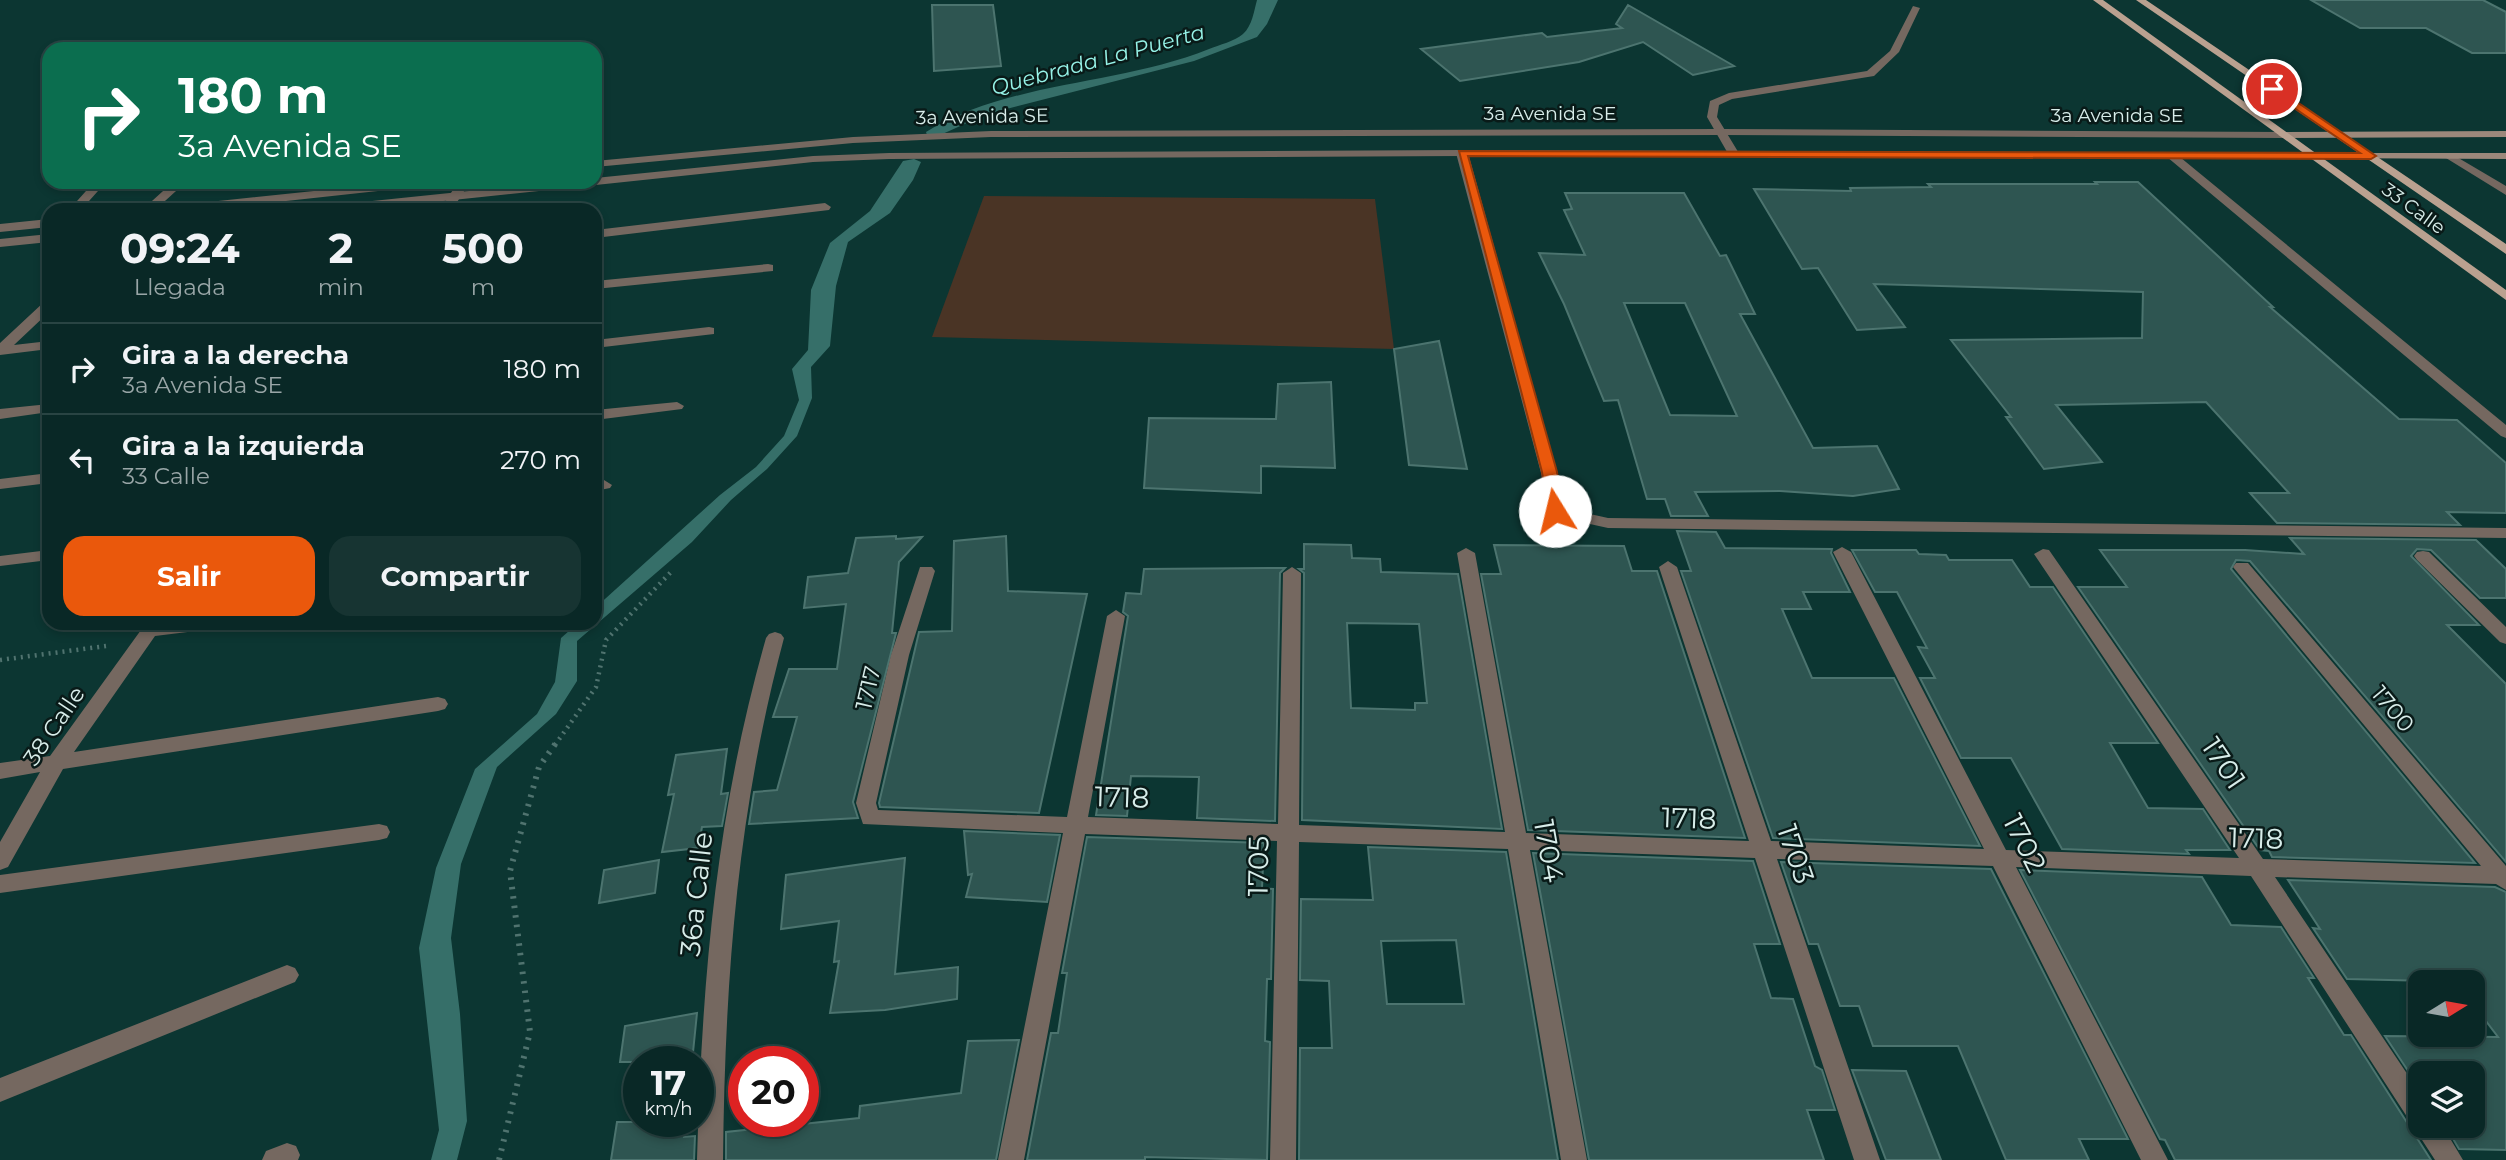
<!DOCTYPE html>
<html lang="es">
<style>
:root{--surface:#092826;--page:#173432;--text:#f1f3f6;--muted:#99a6a7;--line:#294443;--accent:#ea580c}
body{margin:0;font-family:Montserrat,sans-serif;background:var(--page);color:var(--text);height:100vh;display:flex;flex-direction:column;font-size:26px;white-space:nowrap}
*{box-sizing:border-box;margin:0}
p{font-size:23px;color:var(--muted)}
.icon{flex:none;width:38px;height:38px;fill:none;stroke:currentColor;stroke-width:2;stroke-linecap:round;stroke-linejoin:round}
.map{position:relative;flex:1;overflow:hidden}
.sheet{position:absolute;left:42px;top:203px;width:560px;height:427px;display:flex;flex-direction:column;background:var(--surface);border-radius:21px;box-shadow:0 4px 10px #0003,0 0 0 2px var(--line)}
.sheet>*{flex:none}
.banner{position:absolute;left:42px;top:42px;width:560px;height:147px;border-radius:21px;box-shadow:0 4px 10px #0003,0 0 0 2px var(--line);background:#0b6e4f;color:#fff;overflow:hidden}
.needle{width:46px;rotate:79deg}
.fabs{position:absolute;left:2408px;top:970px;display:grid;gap:14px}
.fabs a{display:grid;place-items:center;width:77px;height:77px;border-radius:14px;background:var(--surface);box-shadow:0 4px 10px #0003,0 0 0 2px var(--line);font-size:35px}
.speed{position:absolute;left:623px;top:1046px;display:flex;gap:14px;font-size:35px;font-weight:700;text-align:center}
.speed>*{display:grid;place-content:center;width:91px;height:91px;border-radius:50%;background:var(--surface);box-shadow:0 4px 10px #0003,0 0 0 2px var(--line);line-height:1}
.speed small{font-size:18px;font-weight:400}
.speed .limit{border:10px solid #d22;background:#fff;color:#111}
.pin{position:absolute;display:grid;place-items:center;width:60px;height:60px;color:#fff;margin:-30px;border:4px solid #fff;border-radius:50%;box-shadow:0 2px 7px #0007}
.me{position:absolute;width:77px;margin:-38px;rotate:351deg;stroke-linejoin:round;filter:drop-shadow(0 0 5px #0008)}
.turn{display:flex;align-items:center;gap:24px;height:147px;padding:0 21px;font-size:32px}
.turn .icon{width:91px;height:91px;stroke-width:2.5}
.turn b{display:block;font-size:49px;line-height:60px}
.eta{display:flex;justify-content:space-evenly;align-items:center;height:119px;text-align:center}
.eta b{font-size:42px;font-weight:700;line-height:49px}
.action{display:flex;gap:14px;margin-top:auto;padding:14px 21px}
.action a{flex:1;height:80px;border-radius:21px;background:var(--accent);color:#fff;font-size:28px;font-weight:700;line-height:80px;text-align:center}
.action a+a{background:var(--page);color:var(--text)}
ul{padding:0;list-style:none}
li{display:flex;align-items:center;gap:21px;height:91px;padding:0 21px;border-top:2px solid var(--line)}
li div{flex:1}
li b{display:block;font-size:26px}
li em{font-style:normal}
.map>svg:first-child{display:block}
</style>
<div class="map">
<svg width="2506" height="1160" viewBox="0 0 2506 1160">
<rect width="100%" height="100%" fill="#0c3632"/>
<!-- green -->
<path fill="#4a3425" d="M984 196 1375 199 1394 349 932 337Z"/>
<!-- water -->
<path fill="#366f69" d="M1257 0H1278L1267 24 1257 37 1194 61 987 114 938 136 928 138 926 132C1012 80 1117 86 1209 49 1219 45 1235 41 1243 34 1252 26 1254 11 1257 0Z
M914 159 921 162 913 180 890 213 848 242 836 286 830 346 811 367 812 398 797 436 767 469 731 500 692 542 577 641V681L556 714 497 767 461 864 451 938 460 1014 467 1121 457 1160H431L439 1130 419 948 436 868 475 769 537 714 555 682 561 638 578 623H595V608L720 495 756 467 784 436 799 400 792 369 808 350 811 290 830 243 870 211 903 161Z"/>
<!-- building -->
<path fill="#2e5551" stroke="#4c746f" stroke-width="2" fill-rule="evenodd" d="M2311 0H2483L2506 12V53H2472L2426 28H2360Z
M932 5H993L1001 66 934 71Z
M1628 5 1734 66 1693 75 1643 42 1579 62 1460 81 1421 49 1542 33 1547 37 1622 28 1616 24Z
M2095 182H2138L2273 307H2270L2399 419 2457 420 2506 463V513L2447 512 2460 525 2277 523 2250 493H2289L2206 402 2056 405 2102 462 2044 469 2006 417H2011L1951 340 2142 338 2143 292 1874 284 1905 327 1857 330 1818 268 1802 269 1754 189 1851 191 1850 188 1931 187 1928 184H2097Z
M1565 193H1684L1720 256 1726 255 1755 314H1740L1813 448 1877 446 1899 489 1853 496 1780 491 1695 492 1708 516H1671L1665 499H1647L1618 400 1604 401 1564 304 1539 253 1585 255 1564 210 1572 209ZM1624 303H1685L1737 416 1670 415Z
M1439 341 1467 469 1409 465 1394 349Z
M1331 382 1335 468 1261 466V493L1144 488 1149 418 1276 419 1278 384Z
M1677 531 1716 532 1725 548 1832 549 1831 553 1850 592H1803L1811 609H1782L1812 678H1894L1980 846 1773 838 1681 571H1691Z
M896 536V539L922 537 899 562 892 633H896L853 802 858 818 749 824 754 792 777 790 797 717H773L789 669H837L846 604 804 608 808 577 848 573 856 538Z
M1006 536 1008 591 1087 594 1039 813 880 807 879 803 919 632 952 631 954 541Z
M2290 538 2476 540 2506 569V598H2480L2431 550 2417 549 2411 556 2479 625H2447L2506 684V862L2250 561 2236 560 2231 569 2475 863 2272 857 2269 851 2260 850 2078 587H2127L2100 550H2245L2304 554Z
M1304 544 1351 545 1352 558 1380 559 1381 572 1458 574 1502 829 1302 820 1304 573 1299 569H1304ZM1347 623 1419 624 1427 703H1415V710L1351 708Z
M1494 545 1624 546 1632 571H1657L1745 838 1528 830 1481 574H1501Z
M1852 550H1916L1919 554 1946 555 1949 560H2012L2030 587H2053L2158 743H2110L2148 808 2203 809 2230 850H2186L2189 854 2062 849 2011 758H1961L1920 678H1935L1918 647 1927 648 1897 592H1875Z
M1267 568H1285L1280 573 1275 821 1197 818 1199 777 1131 776 1127 816 1096 815 1128 616 1123 612 1126 593 1141 594 1144 569Z
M727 749 721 794 728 793 722 826 702 827 698 848 662 852 674 794 668 795 676 755Z
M964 831 1060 835 1047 902 966 897 972 874 968 875Z
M1087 837 1264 843 1262 888 1273 889 1271 979H1267L1265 1041 1270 1042 1267 1160 1145 1157V1160H1027L1051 1033H1058L1067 973H1062Z
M1368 847 1506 852 1558 1160H1299L1300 1048H1332L1329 981 1300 980 1301 899 1373 900ZM1456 940 1464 1004H1387L1381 941Z
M1533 853 1753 861 1780 944H1754L1771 998 1793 999 1815 1066 1822 1070 1835 1110H1807L1824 1160H1589Z
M905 858 895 974 958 967 957 999 885 1010 830 1013 839 961 834 962 839 921 781 929 786 875Z
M659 860 655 893 599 903 604 870Z
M1781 862 1991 869 2128 1139H2079L2089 1160H2006L1958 1046H1873L1859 1006H1840L1818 944H1809Z
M2020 870 2202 877 2231 925 2281 927 2314 978H2308L2344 1035H2351L2431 1160H2175L2165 1140 2160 1139Z
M2288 880 2495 887 2506 892V1150L2459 1149 2445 1125H2473V1073H2420V1089L2385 1036 2498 1037 2473 1004V982L2347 979 2313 928 2320 929Z
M697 1013 692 1062H620L625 1026Z
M1019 1040 996 1160H726V1132L859 1118 860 1106 961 1093 968 1041Z
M1852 1070 1906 1071 1941 1160H1886Z
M617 1122H685L684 1137 695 1136 694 1160H611Z"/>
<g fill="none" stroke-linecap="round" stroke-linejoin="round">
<!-- path-far1 -->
<path stroke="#50736f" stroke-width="4.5" stroke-dasharray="2 5" stroke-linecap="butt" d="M0 660 106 646
M555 745 596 687 606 640 671 572"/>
<!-- path -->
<path stroke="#50736f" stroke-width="6" stroke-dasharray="2.5 7" stroke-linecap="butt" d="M499 1160 530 1032 510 871 539 767 556 743"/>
<!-- service -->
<path fill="#756860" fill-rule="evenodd" d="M1913 6 1920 8 1899 52 1874 76 1732 99 1719 105 1717 117 1740 155 1730 157 1707 117 1710 101 1729 93 1867 71 1890 51Z
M1458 151 1468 153 1557 473 1563 508 1608 518 2506 528V538L1608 528 1549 515 1541 473 1456 153Z
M2167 153H2175L2506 425V438L2501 436 2167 157Z
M2450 153 2506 186V195L2446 158 2444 156Z
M94 182H106L81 210H69Z
M173 182H186L155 210H142Z"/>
<!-- minor -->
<path fill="#756860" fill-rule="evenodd" d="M458 182H470L452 210H440Z
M825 203 831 207 829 210 595 238V230Z
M768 264 773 265V271L595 289V281Z
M49 301V312L14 345 49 341V349L0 355V343L44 302Z
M709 327 714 328V334L595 348V340Z
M677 402 684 406 682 409 595 420V410Z
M49 404V412L0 419V409Z
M49 473V483L0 489V479Z
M604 480 612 485 610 488 595 491V481Z
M1842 547 1851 552 2006 850 2239 858 2034 554 2043 549 2049 550 2263 859 2481 866 2233 567 2236 563H2248L2506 866V890L2496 884 2275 877 2420 1093V1125H2442L2463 1160H2435L2251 876 2016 867 2168 1160H2141L1993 866 1777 859 1880 1160H1854L1755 858 1530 850 1587 1160H1561L1508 849 1299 842 1296 1160H1270L1277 841 1085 834 1024 1160H998L1063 833 863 824 856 803 891 655 920 567H932L935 571 909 655 876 803 878 810 1067 817 1107 616 1116 610 1125 616 1088 817 1278 824 1283 573 1292 567 1301 573 1299 825 1505 832 1457 553 1466 548 1475 553 1526 833 1749 841 1659 567 1668 561 1677 567 1771 841 1984 849 1833 552Z
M49 550V560L0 566V556Z
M2423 551 2429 552 2506 627V644L2500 642 2417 560 2414 556 2417 552Z
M146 623H221L212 629 155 636 74 752 438 697 445 699 448 704 445 709 438 711 63 769 8 867 0 870V842L40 772 0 779V763L50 756Z
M775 632 781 634 784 638C737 813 725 979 723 1160H697C702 979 716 813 766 638L769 634Z
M379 824 387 826 390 832 387 838 379 840 0 893V875Z
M287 965 295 968 299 975 295 982 0 1102V1078Z
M287 1143 296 1146 300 1155 298 1160H262L266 1151Z"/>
<!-- tertiary -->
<path fill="#756860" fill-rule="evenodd" d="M1721 129 2283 132 2288 135 2283 138 1721 135 991 137 853 143 595 167V161L853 137 991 131Z
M1462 150 2312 153 2318 156 2312 159 1462 156 889 159 813 162 358 210H318L324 206 555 182H595V178L813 156 889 153Z
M400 182H439L433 185 204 210H165L171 206Z
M49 219V227L0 232V224Z
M49 234V242L0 247V239Z"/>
<!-- secondary -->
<path fill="#9c887b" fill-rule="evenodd" d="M2506 131V137L2283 138 2278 135 2283 132Z
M2312 153H2506V159L2308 158 2306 156Z"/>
<!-- primary -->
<path fill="#baa190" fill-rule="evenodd" d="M2093 0H2103L2506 290V300Z
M2136 0H2146L2506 244V254Z"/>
</g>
<!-- route -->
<path fill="#ea580c" stroke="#983908" stroke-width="2" d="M2269 87H2275L2376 156 2371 159 1468 156 1557 472 1563 511 1555 515 1548 511 1542 472 1459 151 2360 153 2269 91Z"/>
<g text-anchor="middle" stroke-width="5" stroke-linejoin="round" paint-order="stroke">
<!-- far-street labels -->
<g font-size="19" fill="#d8edea" stroke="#091a18">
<text x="1550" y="120">3a Avenida SE</text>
<text x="2117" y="122">3a Avenida SE</text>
<text transform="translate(982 116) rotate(-1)" y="7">3a Avenida SE</text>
<text transform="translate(2414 208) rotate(36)" y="7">33 Calle</text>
</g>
<!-- far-water labels -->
<g font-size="21" font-style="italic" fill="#96f3e8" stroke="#091a18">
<text transform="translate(1098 60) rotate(-15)" y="7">Quebrada La Puerta</text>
</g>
<!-- street labels -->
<g font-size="23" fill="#d8edea" stroke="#091a18">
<text transform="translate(868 688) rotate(-77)" y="8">1717</text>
<text transform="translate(2393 709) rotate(50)" y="8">1700</text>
<text transform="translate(54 726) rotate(-56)" y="8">38 Calle</text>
</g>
<!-- near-street labels -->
<g font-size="28" fill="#d8edea" stroke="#091a18">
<text transform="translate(2224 763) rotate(56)" y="10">1701</text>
<text transform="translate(1122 797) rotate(2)" y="10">1718</text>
<text transform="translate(1689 818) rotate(2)" y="10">1718</text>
<text transform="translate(2256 838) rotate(2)" y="10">1718</text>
<text transform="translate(2025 843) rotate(63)" y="10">1702</text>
<text transform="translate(1549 851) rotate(80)" y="10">1704</text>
<text transform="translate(1796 854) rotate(71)" y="10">1703</text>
<text transform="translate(1258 866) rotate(-89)" y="10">1705</text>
<text transform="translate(696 894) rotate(-84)" y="10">36a Calle</text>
</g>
</g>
</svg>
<div class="fabs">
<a><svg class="needle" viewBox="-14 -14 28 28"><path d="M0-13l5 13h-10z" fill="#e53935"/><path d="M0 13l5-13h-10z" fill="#99a6a7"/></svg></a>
<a><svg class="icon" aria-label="layers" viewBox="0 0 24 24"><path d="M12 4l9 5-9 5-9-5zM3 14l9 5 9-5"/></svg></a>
</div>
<div class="speed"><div>17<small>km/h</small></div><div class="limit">20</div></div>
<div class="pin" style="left:2272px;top:89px;background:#d93025"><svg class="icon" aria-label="arrive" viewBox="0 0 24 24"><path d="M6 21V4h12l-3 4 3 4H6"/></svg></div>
<svg class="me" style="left:1555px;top:511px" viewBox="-20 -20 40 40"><circle r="19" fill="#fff"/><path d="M0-13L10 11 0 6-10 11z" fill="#ea580c"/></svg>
<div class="banner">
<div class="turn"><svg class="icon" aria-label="right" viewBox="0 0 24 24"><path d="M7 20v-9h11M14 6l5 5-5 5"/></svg><div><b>180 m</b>3a Avenida SE</div></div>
</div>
<section class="sheet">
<div class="eta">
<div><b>09:24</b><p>Llegada</p></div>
<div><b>2</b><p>min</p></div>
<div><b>500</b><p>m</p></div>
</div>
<ul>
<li><svg class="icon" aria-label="right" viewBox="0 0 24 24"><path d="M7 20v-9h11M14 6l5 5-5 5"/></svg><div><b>Gira a la derecha</b><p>3a Avenida SE</p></div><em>180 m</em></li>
<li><svg class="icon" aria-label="left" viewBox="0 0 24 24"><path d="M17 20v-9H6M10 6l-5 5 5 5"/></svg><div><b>Gira a la izquierda</b><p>33 Calle</p></div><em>270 m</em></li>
</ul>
<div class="action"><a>Salir</a><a>Compartir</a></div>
</section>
</div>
